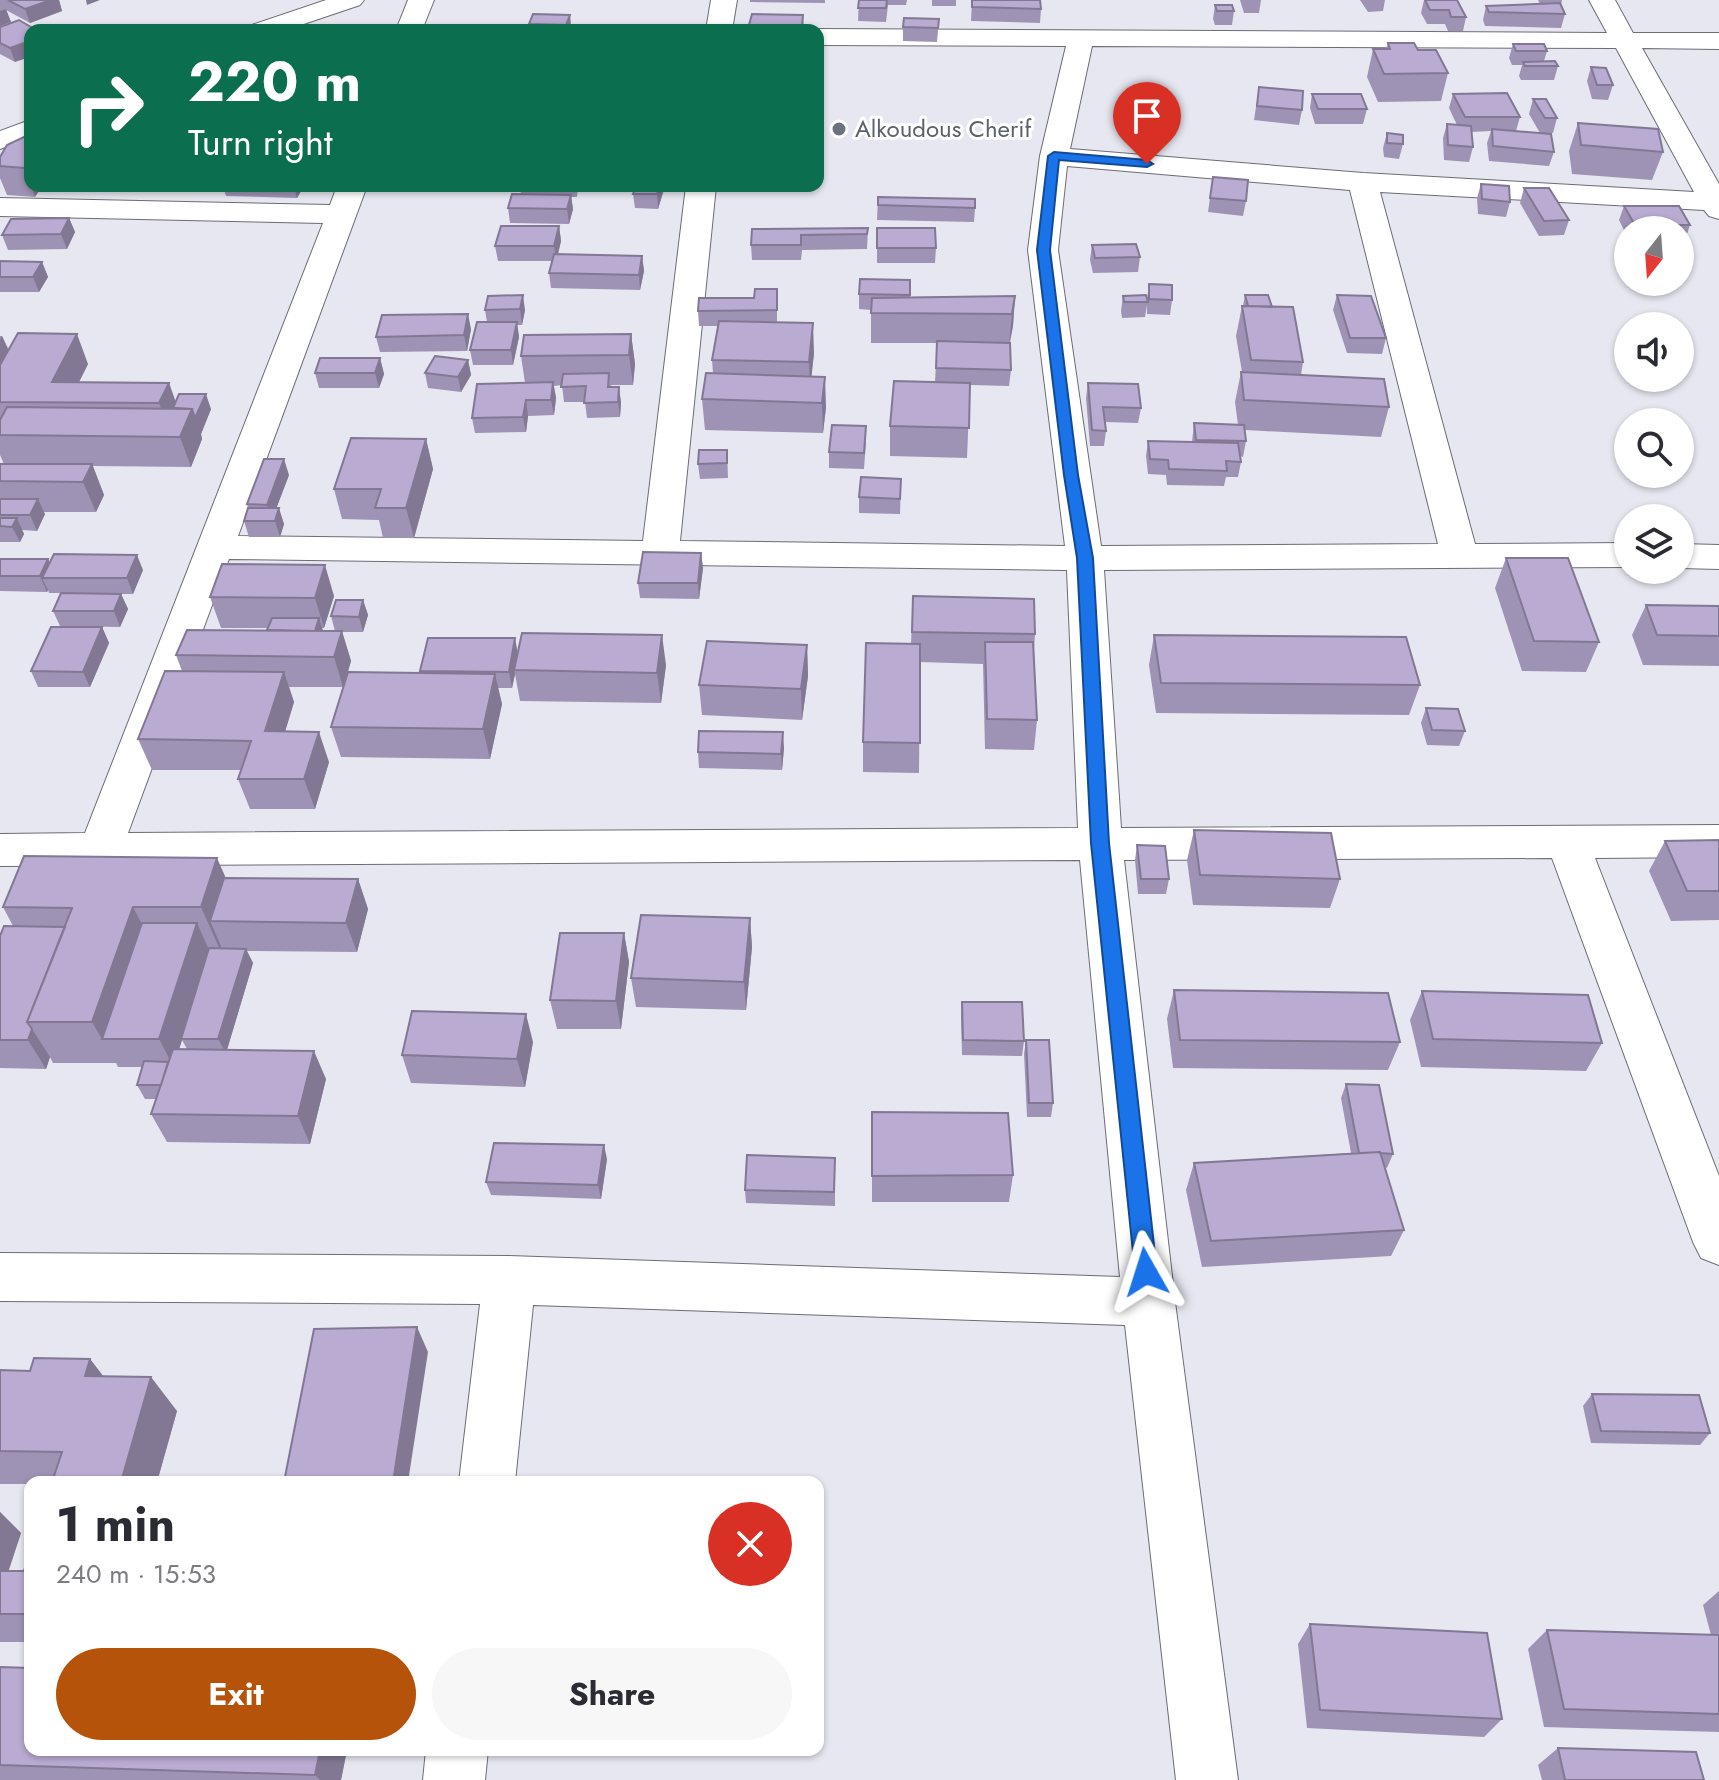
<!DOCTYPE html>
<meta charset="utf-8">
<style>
:root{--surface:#fff;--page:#f7f7f7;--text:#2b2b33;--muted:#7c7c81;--accent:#b45309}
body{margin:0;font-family:Jost,sans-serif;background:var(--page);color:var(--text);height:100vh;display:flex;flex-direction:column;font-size:30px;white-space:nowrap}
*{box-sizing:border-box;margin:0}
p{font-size:26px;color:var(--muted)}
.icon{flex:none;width:44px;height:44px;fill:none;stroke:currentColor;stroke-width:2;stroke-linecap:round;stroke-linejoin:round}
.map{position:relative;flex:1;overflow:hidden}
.side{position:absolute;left:24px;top:1476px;width:800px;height:280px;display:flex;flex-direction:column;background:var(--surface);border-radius:16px;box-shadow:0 2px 6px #0004}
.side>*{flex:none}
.guide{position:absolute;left:24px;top:24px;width:800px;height:168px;border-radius:16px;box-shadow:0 2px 6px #0004;background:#0b6e4f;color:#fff;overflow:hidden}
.needle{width:52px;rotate:197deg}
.fabs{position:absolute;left:1614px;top:216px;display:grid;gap:16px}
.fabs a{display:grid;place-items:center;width:80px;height:80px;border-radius:50%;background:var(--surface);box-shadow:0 2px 6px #0004;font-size:40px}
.pin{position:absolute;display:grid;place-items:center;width:68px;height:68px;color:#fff;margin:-82px -34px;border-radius:50% 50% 50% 0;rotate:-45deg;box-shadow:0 0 8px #0007}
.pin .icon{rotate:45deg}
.me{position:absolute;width:88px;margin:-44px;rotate:354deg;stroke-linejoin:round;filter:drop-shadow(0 0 6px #0008)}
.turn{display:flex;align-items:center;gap:28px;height:168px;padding:0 32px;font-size:36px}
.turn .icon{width:104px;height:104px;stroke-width:2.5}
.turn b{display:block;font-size:56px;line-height:68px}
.round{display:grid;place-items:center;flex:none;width:84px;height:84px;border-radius:42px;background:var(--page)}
.summary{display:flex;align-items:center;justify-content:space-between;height:136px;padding:0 32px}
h1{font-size:48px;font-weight:700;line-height:60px}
.primary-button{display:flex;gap:16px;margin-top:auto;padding:16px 32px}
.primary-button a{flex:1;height:92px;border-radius:48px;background:var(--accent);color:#fff;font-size:32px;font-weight:700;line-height:92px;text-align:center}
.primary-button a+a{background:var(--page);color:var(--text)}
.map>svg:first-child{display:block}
</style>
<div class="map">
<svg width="1719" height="1780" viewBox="0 0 1719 1780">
<rect width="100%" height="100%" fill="#e7e7f1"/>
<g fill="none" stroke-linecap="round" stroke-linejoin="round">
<defs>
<path id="minor" d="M326 0H364L360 5 286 30H248L252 25Z
M408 0H434L422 30H396Z
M711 0H737L732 30H706Z
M1589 0H1615L1633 33H1719V49L1642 48 1719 184V219L1709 216 1704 210 1380 192 1475 544 1628 543V567L1104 570 1121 828 1719 825V857L1595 858 1719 1176V1265L1701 1258 1693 1242 1552 858 1124 860 1175 1302 1238 1780H1176L1125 1325 533 1305 515 1482H459L480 1304 0 1301V1253L509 1256 1120 1277 1080 860 0 866V834L85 833 323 223 0 216V198L330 205 337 186H367L238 536 643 541 686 186H716L680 541 1065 546 1028 250 1040 156 1066 46 818 45V30H815L818 29 1607 33ZM1092 46 1616 48 1694 192 1363 173 1070 149ZM1067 166 1350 190 1438 544 1101 546 1058 250ZM229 559 1067 570 1078 828 128 833Z
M30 120V138L0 149V131Z
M1680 544 1719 545V569L1680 568Z
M426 1750H488L485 1780H423Z"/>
</defs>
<!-- minor casing -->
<use href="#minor" stroke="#6c6c75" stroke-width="2"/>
<!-- minor -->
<use href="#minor" fill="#fff" fill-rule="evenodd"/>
</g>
<!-- wall -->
<path fill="#9f93b5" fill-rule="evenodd" d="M0 0H59L62 11 30 23 6 10 11 22 0 26Z
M750 0H825V3L750 2Z
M859 0H907L906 5H888L886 22 858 21Z
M932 0H956V6H932Z
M972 0 1041 9 1040 23 971 21Z
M1240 0H1261L1259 13H1244Z
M1360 0H1385L1383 11 1368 12Z
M1424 0H1457L1466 17 1463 31H1448L1445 24H1427L1421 13Z
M1538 0H1562L1561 5 1565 14 1561 28 1485 26 1483 20 1486 6 1540 4Z
M1215 5 1234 11 1232 25H1215L1213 19Z
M570 15 571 30H530L529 24Z
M803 15 804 30H750L749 25Z
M939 19 937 42 903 41V27Z
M19 20 15 62 0 54V27Z
M1388 43 1418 50 1448 73 1441 101 1378 102 1367 77 1373 49H1386Z
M1513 44 1547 51 1544 61 1558 66 1554 80H1521L1519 76 1522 65H1512L1509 58Z
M1591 67 1613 85 1608 100 1592 99 1587 81Z
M1259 87 1302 110 1299 125 1254 120Z
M1312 94 1367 109 1363 124H1315L1310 108Z
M1453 94 1520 117 1516 131 1554 152 1549 166 1489 161 1487 143 1491 131 1471 132 1473 147 1469 162 1444 160 1443 138 1447 124 1457 125 1449 108Z
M1533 99 1557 118 1553 133H1540L1529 114Z
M1578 123 1663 152 1652 180 1572 174 1569 151Z
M1387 133 1403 144 1399 159 1384 157 1383 148Z
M30 134V186H42L35 197 7 195 0 178V157Z
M1213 177 1246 201 1243 216 1208 212Z
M1481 184 1510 202 1506 217 1478 214 1477 198Z
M182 186H205L203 190H183Z
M223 186H304L297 198 226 196Z
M520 186H578L577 197H571L573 209 569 224 510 223 508 208 521 194Z
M636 186H665L658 209 635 208 633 194Z
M1524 188 1569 220 1564 235 1539 236 1520 203Z
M878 197 975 208 974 222 877 220Z
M1624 206 1690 225 1685 240H1680V230H1628V238L1619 220Z
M69 218 75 232 67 249 8 250 2 235Z
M559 226 561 241 558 255 642 256 644 271 640 290 551 288 549 273 552 261H498L495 246Z
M868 228 867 249 802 250 801 260H752L751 245 752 229Z
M877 228 936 248 935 263H877Z
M1092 245 1140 257 1138 272 1093 273 1090 260Z
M0 261 42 262 48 277 39 292H0Z
M910 280V298L1015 296 1013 326 1010 343 1011 370 1009 386 970 385 967 458 890 456V426L935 382 937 343H871V310L859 309V294Z
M1149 284 1172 300 1170 315 1147 314V305L1145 317 1122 318 1121 311 1123 296 1147 300Z
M777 289V322L814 353 811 376 826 407 823 433 705 430 702 399 713 373 712 360 718 326H699L698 311 754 298Z
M1245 295 1272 307 1303 362 1301 375 1389 407 1381 437 1245 430 1246 441 1243 457 1240 456 1241 462 1238 477H1226L1224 486 1167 485 1166 475 1148 474 1146 456 1148 441 1192 442 1194 423 1238 425 1235 402 1241 372H1242L1236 336 1242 306H1243Z
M1337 295 1386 338 1382 354 1347 353 1333 310Z
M488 296 525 310 522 325H517L519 337 513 365H473L470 350 487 322 485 310Z
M471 329 467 351 380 352 376 337Z
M631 334 635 364 633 385H611L621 402 620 417 587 418 585 402H564L562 385 554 386 556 398 554 415 528 416 526 432 475 433 472 418 525 383 521 356Z
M0 336H2L9 350 88 364 79 382 169 383 176 402 211 409 201 434 202 439 191 467 93 466 104 495 96 512H43L45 514 37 531 22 530 24 534 20 542H0V464H4L0 455Z
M380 358 384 374 379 388H319L315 373Z
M468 360 471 375 461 392 428 388 425 373Z
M1088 383 1141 408 1138 423 1105 422 1106 431 1104 446H1090L1086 398Z
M426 439 433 469 414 538H383L379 520 342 519 334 489Z
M866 442 864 469 829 468V452Z
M727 450 728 478 700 479 698 464Z
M289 475 276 508 284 524 280 537H249L244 521 248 508 247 504Z
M901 479 900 514 859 513V497Z
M701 553 703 568 699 599 640 598 638 583Z
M1506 558 1599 642 1586 672 1522 671 1495 588Z
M0 559H48L49 563 143 570 133 594H93H121L128 609 120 627 60 626 53 611 61 593H49L48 590 47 592 0 591Z
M334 596 324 628H322L323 631H335L331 616 363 600 368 615 363 632H342L351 661 348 672 420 673V671L518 652 666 665 661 703 520 701 515 674 512 688H498L502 704 490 759 341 757 331 727 343 687H289L294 702 285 732 329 762 315 809H250L238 779 241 770H152L138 739 182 671 176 655 267 630 268 628H221L210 597Z
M913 596 1035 634 1034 650 1037 720 1034 750 985 749 983 664 920 662 919 773 863 772V742L911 644Z
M1646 605 1719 606V666L1643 665 1632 635Z
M102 627 109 643 90 687H38L31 671Z
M1154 635 1420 685 1409 715 1156 713 1149 665Z
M807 645 808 676 802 720 702 715 699 685Z
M1426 708 1465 731 1459 746 1427 745 1421 723Z
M784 748 782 770 699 768 698 752Z
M1194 830 1340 879 1330 908 1193 905 1187 860Z
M1719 840V920L1671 921 1649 871 1665 841Z
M1137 845 1169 879 1166 894H1138L1135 860Z
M226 878 358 879 368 909 357 952 247 951 253 963 227 1050 326 1079 310 1144 167 1142 151 1114 156 1099H145L137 1085 142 1067H118L116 1063H53L50 1057 46 1069 0 1068V936L13 926 3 907ZM182 1040 187 1049H179Z
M750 918 752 947 746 1010 636 1007 631 978Z
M624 933 629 962 621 1029H557L550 1000Z
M1174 990 1400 1042 1388 1070 1173 1068 1167 1019Z
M1422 991 1602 1043 1586 1071 1421 1067 1410 1020Z
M962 1002 1024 1041 1022 1056 962 1055 961 1016Z
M1026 1040 1053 1103 1051 1117H1027L1024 1054Z
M533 1042 525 1087 411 1083 402 1055Z
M1346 1084 1393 1154 1387 1168 1385 1167 1404 1230 1391 1256 1202 1267 1186 1190 1194 1163 1351 1153 1341 1098Z
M872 1112 1013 1175 1009 1202H872Z
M835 1158V1206L746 1203 745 1190Z
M607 1159 601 1199 491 1195 486 1182Z
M90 1359 103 1376 177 1411 157 1482H30V1484H0V1370L30 1371Z
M1592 1394 1710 1433 1700 1445 1591 1443 1583 1406Z
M0 1512 21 1533 8 1571H24L30 1551V1642H0Z
M1719 1591V1732L1544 1727 1528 1649 1547 1630 1711 1635 1703 1605Z
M1310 1624 1502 1719 1484 1737 1307 1728 1298 1644Z
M0 1667 347 1750 341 1780H0Z
M1558 1748 1704 1780H1542L1538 1765Z"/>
<!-- shaded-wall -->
<path fill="#827893" d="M51 0H59L62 11 30 23 25 9Z
M86 0H100L87 5Z
M6 9 11 22 0 26V11Z
M570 15 571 29 567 30 566 25Z
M30 41V57L15 62 10 48Z
M30 159V184L24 168Z
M31 186H42L35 197Z
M294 186H304L297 198Z
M659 186H665L658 209 657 194Z
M571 195 573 209 569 224 567 209Z
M69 218 75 232 67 249 61 234Z
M559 226 561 241 556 261 554 246Z
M642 256 644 271 640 290 639 275Z
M42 262 48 277 39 292 33 277Z
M523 295 525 310 522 325 520 309Z
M1015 296 1013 326 1009 344 1012 314Z
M468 314 471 329 467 351 464 335Z
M517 322 519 337 513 365 511 350Z
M813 323 814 353 810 392 809 362Z
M77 334 88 364 69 402 52 382Z
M631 334 635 364 633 385 629 355Z
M2 336 15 366 0 387V340Z
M380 358 384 374 379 388 375 373Z
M468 360 471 375 461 392 458 377Z
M825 377 826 407 823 433 822 403Z
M553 382 556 398 554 415 551 400Z
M169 383 179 413 170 433 159 403Z
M619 387 621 402 620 417 618 402Z
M206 394 211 409 201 434 202 439 191 467 180 437 192 409Z
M526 400 528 416 526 432 523 417Z
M426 439 433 469 414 538 406 508Z
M284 459 289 475 272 520 267 505Z
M92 464 104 495 96 512 83 482Z
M38 499 45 514 37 531 30 515Z
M279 508 284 524 280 537 275 521Z
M17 518 24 534 20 542 12 527Z
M701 553 703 568 699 599 698 583Z
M137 555 143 570 133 594 127 578Z
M48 559 55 575 42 578 48 590 47 592 40 576Z
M325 565 334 596 324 628 315 598Z
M121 594 128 609 120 627 114 611Z
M363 600 368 615 363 632 359 617Z
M319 618 324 634 312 641Z
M102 627 109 643 90 687 83 672Z
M342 631 351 661 343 687 334 657Z
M662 635 666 665 661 703 657 673Z
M515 638 518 654 514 670 515 674 512 688 509 672Z
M807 645 808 676 802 720 801 689Z
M284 672 294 702 276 761 265 731Z
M495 674 502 704 490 759 483 729Z
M319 732 329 762 315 809 304 779Z
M783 732 784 748 782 770 781 754Z
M217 858 236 901 210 921 221 946 220 950 201 907Z
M358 879 368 909 357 952 346 923Z
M133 907 155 949 102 1039 116 1063 92 1022Z
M750 918 752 947 746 1010 744 982Z
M197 923 210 952 181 1039 182 1040 174 1066 172 1064 159 1039Z
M624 933 629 962 621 1029 616 1001Z
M246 949 253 963 226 1053 218 1039Z
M526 1014 533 1042 525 1087 517 1059Z
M32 1029 50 1057 46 1069 28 1040Z
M314 1051 326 1079 310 1144 298 1116Z
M604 1145 607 1159 601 1199 598 1185Z
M417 1327 428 1352 408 1482H393Z
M90 1359 117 1394 85 1376Z
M151 1377 177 1411 157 1482H121Z
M0 1512 21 1533 0 1597Z
M320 1750H347L341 1780H320L315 1775Z"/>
<!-- building -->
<path fill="#b9abd2" stroke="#827893" stroke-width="2" d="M8 0H51L25 9Z
M859 0H887L886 8H858Z
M972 0H1040L1041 9 972 7Z
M1425 0H1457L1466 17H1451L1449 10H1430Z
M1560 3 1565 14 1489 12 1486 6Z
M1215 5H1232L1234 11H1217Z
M533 14 570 15 566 25 529 24Z
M752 14 803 15 802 26 749 25Z
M904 18 939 19 938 28 903 27Z
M19 20 36 30H30V41L10 48 0 43V27Z
M1388 43H1414L1418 50H1436L1448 73 1384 74 1373 49H1390Z
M1513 44H1544L1547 51H1516Z
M1555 61 1558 66H1525L1523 62Z
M1591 67 1606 68 1613 85H1597Z
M1259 87 1303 91 1302 110 1257 106Z
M1507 93 1520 117H1465L1453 94Z
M1312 94H1361L1367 109H1318Z
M1533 99H1546L1557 118H1545Z
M1578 123 1658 129 1663 152 1581 145Z
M1447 124 1471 126 1473 147 1448 145Z
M1492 129 1551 134 1554 152 1493 146Z
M1387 133 1403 135V144L1387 143Z
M30 134V159L24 168 0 166V157L7 145Z
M1213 177 1248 180 1246 201 1210 198Z
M1481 184 1509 186 1510 202 1482 199Z
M636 186H659L657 194H633Z
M1524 188H1549L1569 220 1544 221Z
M512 194 571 195 567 209 508 208Z
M878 197 975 199V208L878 205Z
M1624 206H1679L1690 225H1635Z
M69 218 61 234 2 235 11 219Z
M501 226H559L554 246H495Z
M868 228 867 234 801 235V245H751L752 229Z
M877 228H935L936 248H877Z
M1136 244 1140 257 1095 258 1092 245Z
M554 254 642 256 639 275 549 273Z
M0 261 42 262 33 277H0Z
M860 279 910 280V295L859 294Z
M1149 284 1172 285V300L1149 299Z
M755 289H777V310L698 311 699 298H754Z
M523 295 520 309 485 310 488 296Z
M1146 295 1148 302H1124L1123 296Z
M1245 295H1268L1272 307 1248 306Z
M1337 295 1371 296 1386 338H1350Z
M1015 296 1012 314 871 313 872 298Z
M1242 306 1293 307 1303 362 1251 360Z
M468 314 464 335 376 337 382 315Z
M719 321 813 323 809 362 712 360Z
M477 322H517L511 350H470Z
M18 333 77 334 52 382 169 383 159 403 0 402V365Z
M631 334 629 355 521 356 524 335Z
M937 341 1010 343 1011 370 936 368Z
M435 356 468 360 458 377 425 373Z
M320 358H380L375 373H315Z
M1241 372 1384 379 1389 407 1244 400Z
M609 373 608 387H619L618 402 584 403 586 386 561 387 563 374Z
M706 373 825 377 822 403 702 399Z
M894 381 970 383 969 428 890 426Z
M553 382 551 400H526L523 417 472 418 477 384Z
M1088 383 1138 384 1141 408 1103 407 1106 431 1092 430Z
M179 394H206L195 418 192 409 173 408Z
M7 407 192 409 180 437 0 435V420Z
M1194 423 1244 425 1246 441 1196 440Z
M832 425 866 426 864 453 829 452Z
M351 438 426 439 406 508H375L381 489H334Z
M1148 441 1238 443 1241 462 1226 461 1227 471 1169 469 1168 460 1150 459Z
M699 450H727V463L698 464Z
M264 459H284L267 505 247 504Z
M0 464H92L83 482 0 481Z
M861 477 901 479 900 499 859 497Z
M0 499H38L30 515H0Z
M248 508H279L275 521H244Z
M0 518H17L12 527 0 526Z
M643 552 701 553 698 583H638Z
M54 554 137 555 127 578H42Z
M1506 558H1568L1599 642 1534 641Z
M0 559H48L40 576H0Z
M222 564 325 565 315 598 210 597Z
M61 593 121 594 114 611H53Z
M913 596 1034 599 1035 634 912 632Z
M336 600H363L359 617 331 616Z
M1646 605 1719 606V636L1657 635Z
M272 618H319L315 631 267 630Z
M51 627H102L83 672 31 671Z
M187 630 342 631 334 657 176 655Z
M522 633 662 635 657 673 514 670Z
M1154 635 1406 637 1420 685 1161 683Z
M428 638H515L509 672 420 671Z
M707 641 807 645 801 689 699 685Z
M985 642H1033L1037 720 987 719Z
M866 643 920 644V743L863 742Z
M165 671 284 672 265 731 319 732 304 779H238L251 741 138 739Z
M348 672 495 674 483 729 331 727Z
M1426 708 1458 709 1465 731 1432 730Z
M699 731 783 732 781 754 698 752Z
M1194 830 1331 833 1340 879 1200 875Z
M1719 840V891H1687L1665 841Z
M1137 845 1165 846 1169 879H1141Z
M24 856 217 858 201 907H133L92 1022H27L72 908 3 907Z
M224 878 358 879 346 923 210 921Z
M641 915 750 918 744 982 631 978Z
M142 923H197L159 1039H102Z
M4 926 65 927 27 1022 32 1029 28 1040H0V936Z
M560 933H624L616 1001 550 1000Z
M209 948 246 949 218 1039H181Z
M1174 990 1388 993 1400 1042 1180 1040Z
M1422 991 1588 995 1602 1043 1433 1039Z
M962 1002H1022L1024 1041 963 1040Z
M412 1011 526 1014 517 1059 402 1055Z
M1026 1040H1049L1053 1103H1029Z
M173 1049 314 1051 298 1116 151 1114Z
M144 1061 168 1062 161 1085H137Z
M1346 1084 1379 1085 1393 1154 1380 1153V1152L1359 1153Z
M872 1112 1008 1113 1013 1175 872 1176Z
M494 1143 604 1145 598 1185 486 1182Z
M1380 1152 1404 1230 1211 1241 1194 1163Z
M747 1155 835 1158 834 1192 745 1190Z
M417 1327 393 1482H284L314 1329Z
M34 1358 90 1359 85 1376 151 1377 121 1482H52L62 1452 0 1451V1370L30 1371Z
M1592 1394 1699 1395 1710 1433 1601 1431Z
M30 1551V1614H0V1571H24Z
M1310 1624 1487 1633 1502 1719 1320 1710Z
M1547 1630 1719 1635V1714L1564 1709Z
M0 1667 30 1668V1750H320L315 1775 0 1765Z
M1558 1748 1696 1752 1704 1780H1565Z"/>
<!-- route -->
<path fill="#1a73e8" stroke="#114b97" stroke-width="2" d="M1054 152 1147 160 1153 164 1147 167 1059 160 1050 250 1078 475 1093 558 1109 843 1157 1272 1154 1279 1146 1282 1138 1279 1135 1272 1091 843 1077 558 1064 475 1037 250 1048 156Z"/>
<!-- markers -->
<circle fill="#6b7280" stroke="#fff" stroke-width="3" cx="839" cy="129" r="8"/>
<g text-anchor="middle" stroke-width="6" stroke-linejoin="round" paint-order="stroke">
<!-- far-worship labels -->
<g font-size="24" fill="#5b616d" stroke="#fff" text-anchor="start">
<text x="855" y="137">Alkoudous Cherif</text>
</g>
</g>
</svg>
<div class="fabs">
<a><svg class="needle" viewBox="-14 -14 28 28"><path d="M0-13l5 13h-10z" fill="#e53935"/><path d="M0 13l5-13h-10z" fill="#7c7c81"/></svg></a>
<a><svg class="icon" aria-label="sound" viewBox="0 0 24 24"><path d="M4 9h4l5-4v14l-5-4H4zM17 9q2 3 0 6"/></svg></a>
<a><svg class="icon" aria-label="search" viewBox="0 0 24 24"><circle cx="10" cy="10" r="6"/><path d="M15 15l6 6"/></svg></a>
<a><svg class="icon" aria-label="layers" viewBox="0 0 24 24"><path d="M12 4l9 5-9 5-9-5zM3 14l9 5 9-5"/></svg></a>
</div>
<div class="pin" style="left:1147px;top:164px;background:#d93025"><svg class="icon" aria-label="arrive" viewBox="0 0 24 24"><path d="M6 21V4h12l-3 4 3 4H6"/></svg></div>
<svg class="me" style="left:1146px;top:1272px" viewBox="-20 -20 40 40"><path d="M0-17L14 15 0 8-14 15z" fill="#1a73e8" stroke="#fff" stroke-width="4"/></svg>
<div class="guide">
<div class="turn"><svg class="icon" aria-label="right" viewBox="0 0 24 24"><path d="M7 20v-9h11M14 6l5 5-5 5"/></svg><div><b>220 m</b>Turn right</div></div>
</div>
<section class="side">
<div class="summary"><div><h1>1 min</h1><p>240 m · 15:53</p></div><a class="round" style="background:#d93025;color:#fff"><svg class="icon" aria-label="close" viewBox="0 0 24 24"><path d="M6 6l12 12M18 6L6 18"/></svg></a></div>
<div class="primary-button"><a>Exit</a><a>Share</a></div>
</section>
</div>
